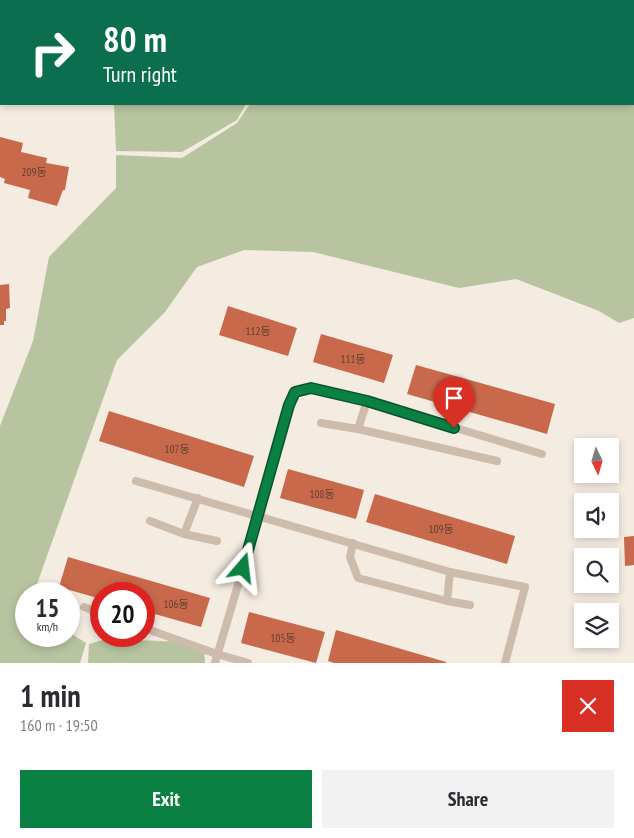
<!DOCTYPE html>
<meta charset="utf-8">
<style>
:root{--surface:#fff;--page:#f2f2f3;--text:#2b2b33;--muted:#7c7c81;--accent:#0b8043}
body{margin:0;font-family:"PT Sans Narrow","Noto Sans KR",sans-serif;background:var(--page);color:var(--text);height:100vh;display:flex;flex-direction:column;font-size:19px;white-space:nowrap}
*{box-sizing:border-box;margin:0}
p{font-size:16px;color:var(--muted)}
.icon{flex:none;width:28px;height:28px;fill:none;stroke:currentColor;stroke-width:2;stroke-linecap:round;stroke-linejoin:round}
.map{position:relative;height:663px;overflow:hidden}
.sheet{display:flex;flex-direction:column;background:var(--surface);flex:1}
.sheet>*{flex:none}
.hud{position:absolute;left:0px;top:0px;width:635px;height:105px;box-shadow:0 2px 8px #0003;background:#0b6e4f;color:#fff;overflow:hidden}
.needle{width:32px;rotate:175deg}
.tools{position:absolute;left:574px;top:438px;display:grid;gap:10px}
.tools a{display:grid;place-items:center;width:45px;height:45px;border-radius:0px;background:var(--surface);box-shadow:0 2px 8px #0003;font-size:25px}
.speed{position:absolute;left:15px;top:582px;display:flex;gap:10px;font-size:25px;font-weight:700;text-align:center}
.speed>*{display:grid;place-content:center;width:65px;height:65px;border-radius:50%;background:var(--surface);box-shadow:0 2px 8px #0003;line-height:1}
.speed small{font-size:12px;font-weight:400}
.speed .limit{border:8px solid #d22;background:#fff;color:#111}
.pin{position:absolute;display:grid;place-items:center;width:42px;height:42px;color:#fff;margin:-51px -21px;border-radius:50% 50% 50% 0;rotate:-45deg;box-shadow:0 0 5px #0007}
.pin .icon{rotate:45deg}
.me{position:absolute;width:55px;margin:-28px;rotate:17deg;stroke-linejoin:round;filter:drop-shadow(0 0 4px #0008)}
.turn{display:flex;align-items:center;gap:18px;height:105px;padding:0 20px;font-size:22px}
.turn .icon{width:65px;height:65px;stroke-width:2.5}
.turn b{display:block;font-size:35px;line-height:42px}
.round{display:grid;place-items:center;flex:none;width:52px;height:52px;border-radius:0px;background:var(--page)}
.overview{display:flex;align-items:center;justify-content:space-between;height:85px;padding:0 20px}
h1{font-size:30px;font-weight:700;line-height:38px}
.primary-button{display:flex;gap:10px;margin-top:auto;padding:10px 20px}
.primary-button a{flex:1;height:58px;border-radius:0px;background:var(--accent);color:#fff;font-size:20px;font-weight:700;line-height:58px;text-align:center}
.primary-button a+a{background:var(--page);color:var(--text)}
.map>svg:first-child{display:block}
</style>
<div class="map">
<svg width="634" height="663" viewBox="0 0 634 663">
<rect width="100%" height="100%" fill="#f4ebe1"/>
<!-- green -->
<path fill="#b8c4a0" d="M224 0H634V318L619 323 599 311 516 279 459 288 313 252 244 250 197 267 165 312 117 360 37 584 40 594H26V636H69V632L86 643 80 663H0V426L33 341 49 257 116 188V155L182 158 237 123 250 104H634V1Z
M114 104H246L237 120 182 152 116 151Z
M106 639 190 642 204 647 205 663H88L89 644Z"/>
<!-- building -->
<path fill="#c8694b" d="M0 137 23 143 21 152 47 158 46 163 69 167 65 190H63L57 206 28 198 30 190 4 183 5 179 0 177Z
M9 284 10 308 6 309V321H4V325H0V285Z
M228 306 297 328 288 356 219 335Z
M321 334 393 355 384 383 313 362Z
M416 365 555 404 547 434 407 394Z
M109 411 254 456 244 487 99 441Z
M288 469 364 490 356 519 280 498Z
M375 494 515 536 507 564 366 522Z
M634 536V565L625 566 624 537Z
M68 557 210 598 201 627 144 611V594H101V599L59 587Z
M249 612 325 632 316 663 241 643Z
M336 630 446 662V663H334L328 661Z"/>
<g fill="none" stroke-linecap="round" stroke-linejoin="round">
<!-- lane -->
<path stroke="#cdbbac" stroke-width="8" d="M321 423 358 429 497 461
M358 429 367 401
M136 481 450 572 525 587 505 663
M150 521 184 534 217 541
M184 534 198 498
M353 543 350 557 358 578 447 601 470 605
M447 601 450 572
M84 607 101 613
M144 628 217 654 248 663
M215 663 258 517 289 405 295 392 311 388 367 401 542 454"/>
</g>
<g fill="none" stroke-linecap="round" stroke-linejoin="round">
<defs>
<path id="route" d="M243 568 289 405 295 392 311 388 367 401 454 428"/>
</defs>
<!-- route casing -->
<use href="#route" stroke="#07532c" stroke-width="12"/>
<!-- route -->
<use href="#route" stroke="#0b8043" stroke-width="9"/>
</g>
<g text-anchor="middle" stroke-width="4" stroke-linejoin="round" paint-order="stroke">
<!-- number labels -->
<g font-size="11" fill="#5e3e33">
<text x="34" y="176">209동</text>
<text x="258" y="335">112동</text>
<text x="353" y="363">111동</text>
<text x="177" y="453">107동</text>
<text x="322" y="498">108동</text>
<text x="441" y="533">109동</text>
<text x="176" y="608">106동</text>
<text x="283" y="642">105동</text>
</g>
</g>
</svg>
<div class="tools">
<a><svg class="needle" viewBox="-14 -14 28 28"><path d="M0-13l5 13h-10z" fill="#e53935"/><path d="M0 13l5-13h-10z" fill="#7c7c81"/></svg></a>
<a><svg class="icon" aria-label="sound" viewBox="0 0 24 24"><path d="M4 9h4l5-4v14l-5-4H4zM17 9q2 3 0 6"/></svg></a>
<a><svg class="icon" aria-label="search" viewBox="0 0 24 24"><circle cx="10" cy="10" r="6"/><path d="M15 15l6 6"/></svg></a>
<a><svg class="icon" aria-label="layers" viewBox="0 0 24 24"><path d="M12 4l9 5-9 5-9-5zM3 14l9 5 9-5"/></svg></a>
</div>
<div class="speed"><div>15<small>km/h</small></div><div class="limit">20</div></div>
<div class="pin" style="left:454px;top:428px;background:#d93025"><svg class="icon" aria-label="arrive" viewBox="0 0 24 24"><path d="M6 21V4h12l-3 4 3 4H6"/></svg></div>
<svg class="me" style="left:243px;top:568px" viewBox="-20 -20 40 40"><path d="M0-17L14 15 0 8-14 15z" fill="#0b8043" stroke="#fff" stroke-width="4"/></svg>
<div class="hud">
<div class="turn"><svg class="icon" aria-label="right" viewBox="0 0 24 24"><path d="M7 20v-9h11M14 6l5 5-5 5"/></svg><div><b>80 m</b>Turn right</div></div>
</div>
</div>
<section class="sheet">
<div class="overview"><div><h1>1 min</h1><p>160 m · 19:50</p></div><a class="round" style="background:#d93025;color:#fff"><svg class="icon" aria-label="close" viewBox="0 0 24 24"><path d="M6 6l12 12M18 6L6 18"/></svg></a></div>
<div class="primary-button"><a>Exit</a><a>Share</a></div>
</section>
